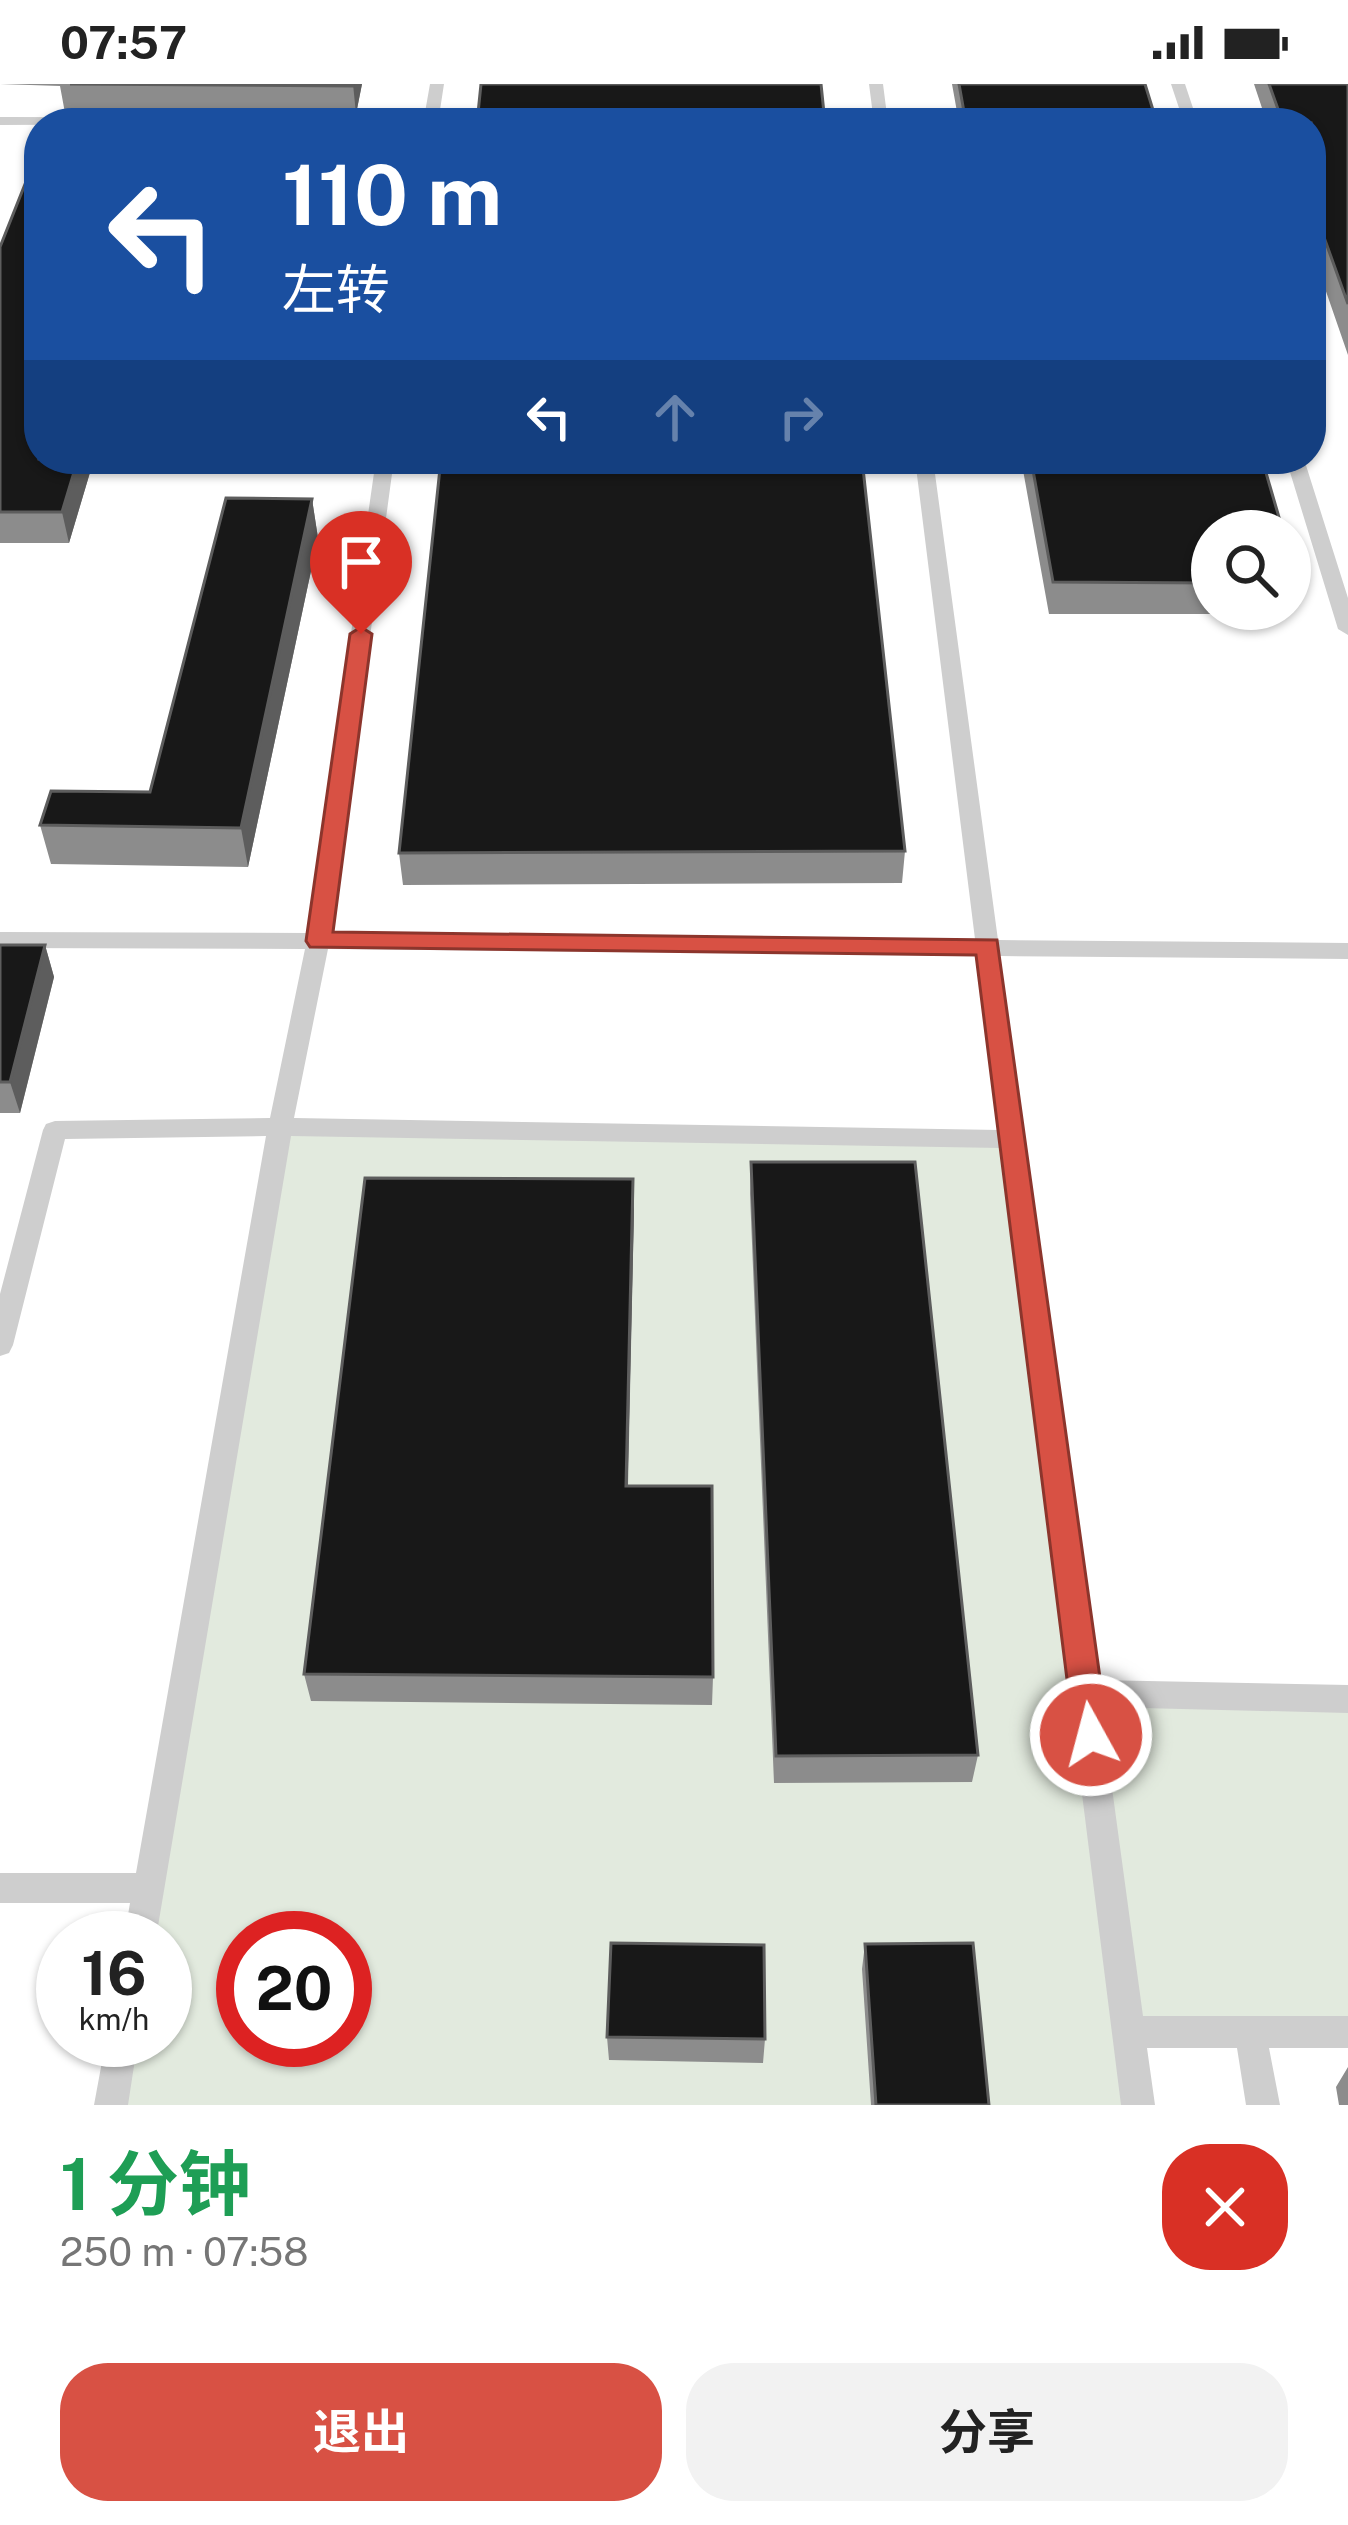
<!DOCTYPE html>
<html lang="zh">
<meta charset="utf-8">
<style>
:root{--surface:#fff;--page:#f2f2f2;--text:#222;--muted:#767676;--accent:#d85144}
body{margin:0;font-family:"Public Sans","Noto Sans SC",sans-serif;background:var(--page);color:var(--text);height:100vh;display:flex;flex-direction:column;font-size:45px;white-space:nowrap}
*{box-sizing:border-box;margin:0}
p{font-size:39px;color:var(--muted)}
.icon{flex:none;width:66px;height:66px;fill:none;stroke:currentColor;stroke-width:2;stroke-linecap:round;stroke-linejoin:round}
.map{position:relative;height:2021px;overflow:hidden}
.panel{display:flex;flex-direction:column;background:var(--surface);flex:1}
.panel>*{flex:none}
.hud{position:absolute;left:24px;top:24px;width:1302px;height:366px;border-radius:48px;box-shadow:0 3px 9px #0004;background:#1a4fa0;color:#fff;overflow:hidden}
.fabs{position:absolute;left:1191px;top:426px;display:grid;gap:24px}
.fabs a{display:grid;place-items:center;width:120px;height:120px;border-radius:50%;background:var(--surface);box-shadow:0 3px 9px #0004;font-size:60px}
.speed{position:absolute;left:36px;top:1827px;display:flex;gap:24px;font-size:60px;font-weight:700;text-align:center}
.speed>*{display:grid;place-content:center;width:156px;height:156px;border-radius:50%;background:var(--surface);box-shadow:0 3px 9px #0004;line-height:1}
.speed small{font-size:30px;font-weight:400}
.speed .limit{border:18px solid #d22;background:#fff;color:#111}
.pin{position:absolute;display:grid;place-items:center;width:102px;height:102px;color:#fff;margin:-123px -51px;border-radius:50% 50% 50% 0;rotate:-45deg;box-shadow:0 0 12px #0007}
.pin .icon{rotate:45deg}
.me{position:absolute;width:132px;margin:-66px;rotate:353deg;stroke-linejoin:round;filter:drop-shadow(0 0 9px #0008)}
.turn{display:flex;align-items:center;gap:42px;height:252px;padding:0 60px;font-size:54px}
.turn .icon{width:156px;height:156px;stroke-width:2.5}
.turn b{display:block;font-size:84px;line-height:102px}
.lanes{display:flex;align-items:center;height:114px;padding:0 60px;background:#0003;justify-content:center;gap:60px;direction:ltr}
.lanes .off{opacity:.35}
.round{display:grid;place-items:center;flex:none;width:126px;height:126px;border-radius:48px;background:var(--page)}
.summary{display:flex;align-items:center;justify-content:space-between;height:204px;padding:0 60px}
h1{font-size:72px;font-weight:700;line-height:90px;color:#1e9e55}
.cta{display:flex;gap:24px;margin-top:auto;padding:24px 60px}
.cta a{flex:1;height:138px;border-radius:48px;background:var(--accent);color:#fff;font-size:48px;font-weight:700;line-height:138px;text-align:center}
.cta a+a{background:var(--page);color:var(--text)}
.status{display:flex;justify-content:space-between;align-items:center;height:84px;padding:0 60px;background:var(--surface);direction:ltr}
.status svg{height:33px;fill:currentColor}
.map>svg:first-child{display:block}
</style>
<div class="status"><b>07:57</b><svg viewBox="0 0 49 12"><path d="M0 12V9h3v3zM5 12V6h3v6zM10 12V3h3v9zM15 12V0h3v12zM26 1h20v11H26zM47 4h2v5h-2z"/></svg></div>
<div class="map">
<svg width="1348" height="2021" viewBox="0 0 1348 2021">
<rect width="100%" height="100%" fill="#fff"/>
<!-- green -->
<path fill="#e2eade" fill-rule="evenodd" d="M280 1043 1011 1055 1086 1608 1348 1615V1948H1129L1138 2021H111L122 1956H165V1854H140ZM243 1854H345V1956H243Z"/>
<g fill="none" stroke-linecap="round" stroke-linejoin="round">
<!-- service -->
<path fill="#cecece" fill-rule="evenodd" d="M430 0H444L438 39 0 41V33L424 34Z
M869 0H883L888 39H874Z
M1171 0H1185L1198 39H1184Z
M376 375H394L330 849 975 855 915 375H933L998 856 1348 859V875L1000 872 1097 1596 1348 1601V1629L1101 1623 1143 1932H1348V1964H1269L1280 2021H1246L1237 1964H1147L1155 2021H1121L1001 1064 291 1052 156 1854H124L130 1819H0V1789H136L266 1052 65 1055 13 1261 9 1269 0 1272V1210L43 1046 46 1040 55 1037 270 1034 305 865 0 864V848L308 849ZM328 865 977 871 999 1046 294 1034Z
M1286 375H1304L1348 514V551L1338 545Z
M106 1956H138L128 2021H94Z"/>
</g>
<!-- wall -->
<path fill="#8c8c8c" d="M0 0H362L356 30 65 29 60 2Z
M952 0H1145L1157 39H959Z
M1254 0H1348V271L1311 164V39H1267Z
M0 163 39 375H94L69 459H0Z
M1021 375H1262L1212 447V525H1290V470L1298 499 1291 530H1049Z
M312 415 318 454 248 783 51 780 40 741 150 708Z
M905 767 902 799 403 801 399 769Z
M0 861H45L54 893 20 1029H0Z
M751 1078 978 1671 972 1698 774 1699 750 1110Z
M634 1126 628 1402 713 1593 712 1621 311 1617 304 1590Z
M865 1860 989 2021H871L862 1885Z
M607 1953 765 1955 763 1979 609 1976Z
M1348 1983V2021H1339L1336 2003Z"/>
<!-- shaded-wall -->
<path fill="#5d5d5d" d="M353 0H362L356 30Z
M78 375H94L69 459 62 428Z
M312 415 318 454 248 783 241 744Z
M45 861 54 893 20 1029 10 998Z
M633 1095 634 1126 627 1431 626 1402Z"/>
<!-- building -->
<path fill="#181818" stroke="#5d5d5d" stroke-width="3" d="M70 0H353V2Z
M481 0H821L825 39H477Z
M959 0H1145L1157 39H966Z
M1269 0H1348V220L1311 117V39H1283Z
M39 65V375H78L62 428H0V163Z
M441 375H862L905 767 399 769Z
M1031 375H1262L1283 447H1212V499L1053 498Z
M226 414 312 415 241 744 40 741 51 707 150 708Z
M1290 470 1298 499H1290Z
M0 861H45L10 998H0Z
M751 1078H915L978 1671 776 1672Z
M365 1094 633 1095 626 1402H712L713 1593 304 1590Z
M611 1859 764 1861 765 1955 607 1953Z
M973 1859 989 2021H876L865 1860Z"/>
<!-- route -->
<path fill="#d85144" stroke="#8c352c" stroke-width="3" d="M361 543 372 550 333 848 997 856 1108 1651 1103 1662 1091 1667 1079 1662 1074 1651 976 871 310 863 306 857 350 550Z"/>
</svg>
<div class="fabs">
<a><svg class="icon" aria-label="search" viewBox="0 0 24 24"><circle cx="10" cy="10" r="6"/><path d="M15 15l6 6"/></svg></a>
</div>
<div class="speed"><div>16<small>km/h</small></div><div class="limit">20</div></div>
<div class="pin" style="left:361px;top:550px;background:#d93025"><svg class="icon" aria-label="arrive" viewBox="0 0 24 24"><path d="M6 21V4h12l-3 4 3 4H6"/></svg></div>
<svg class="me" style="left:1091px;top:1651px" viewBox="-20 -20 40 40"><circle r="17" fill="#d85144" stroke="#fff" stroke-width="3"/><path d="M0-11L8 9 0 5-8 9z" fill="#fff"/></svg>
<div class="hud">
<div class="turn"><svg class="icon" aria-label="left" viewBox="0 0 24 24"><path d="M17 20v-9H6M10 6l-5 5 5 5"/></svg><div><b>110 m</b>左转</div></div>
<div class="lanes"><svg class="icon" aria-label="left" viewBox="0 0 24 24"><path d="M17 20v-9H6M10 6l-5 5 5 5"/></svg><svg class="icon off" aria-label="ahead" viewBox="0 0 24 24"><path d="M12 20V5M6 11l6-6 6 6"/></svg><svg class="icon off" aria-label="right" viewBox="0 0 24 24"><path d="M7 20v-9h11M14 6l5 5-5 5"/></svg></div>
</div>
</div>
<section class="panel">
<div class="summary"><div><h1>1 分钟</h1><p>250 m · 07:58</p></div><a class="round" style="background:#d93025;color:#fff"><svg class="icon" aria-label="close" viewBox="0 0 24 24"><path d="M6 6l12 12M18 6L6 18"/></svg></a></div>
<div class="cta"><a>退出</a><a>分享</a></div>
</section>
